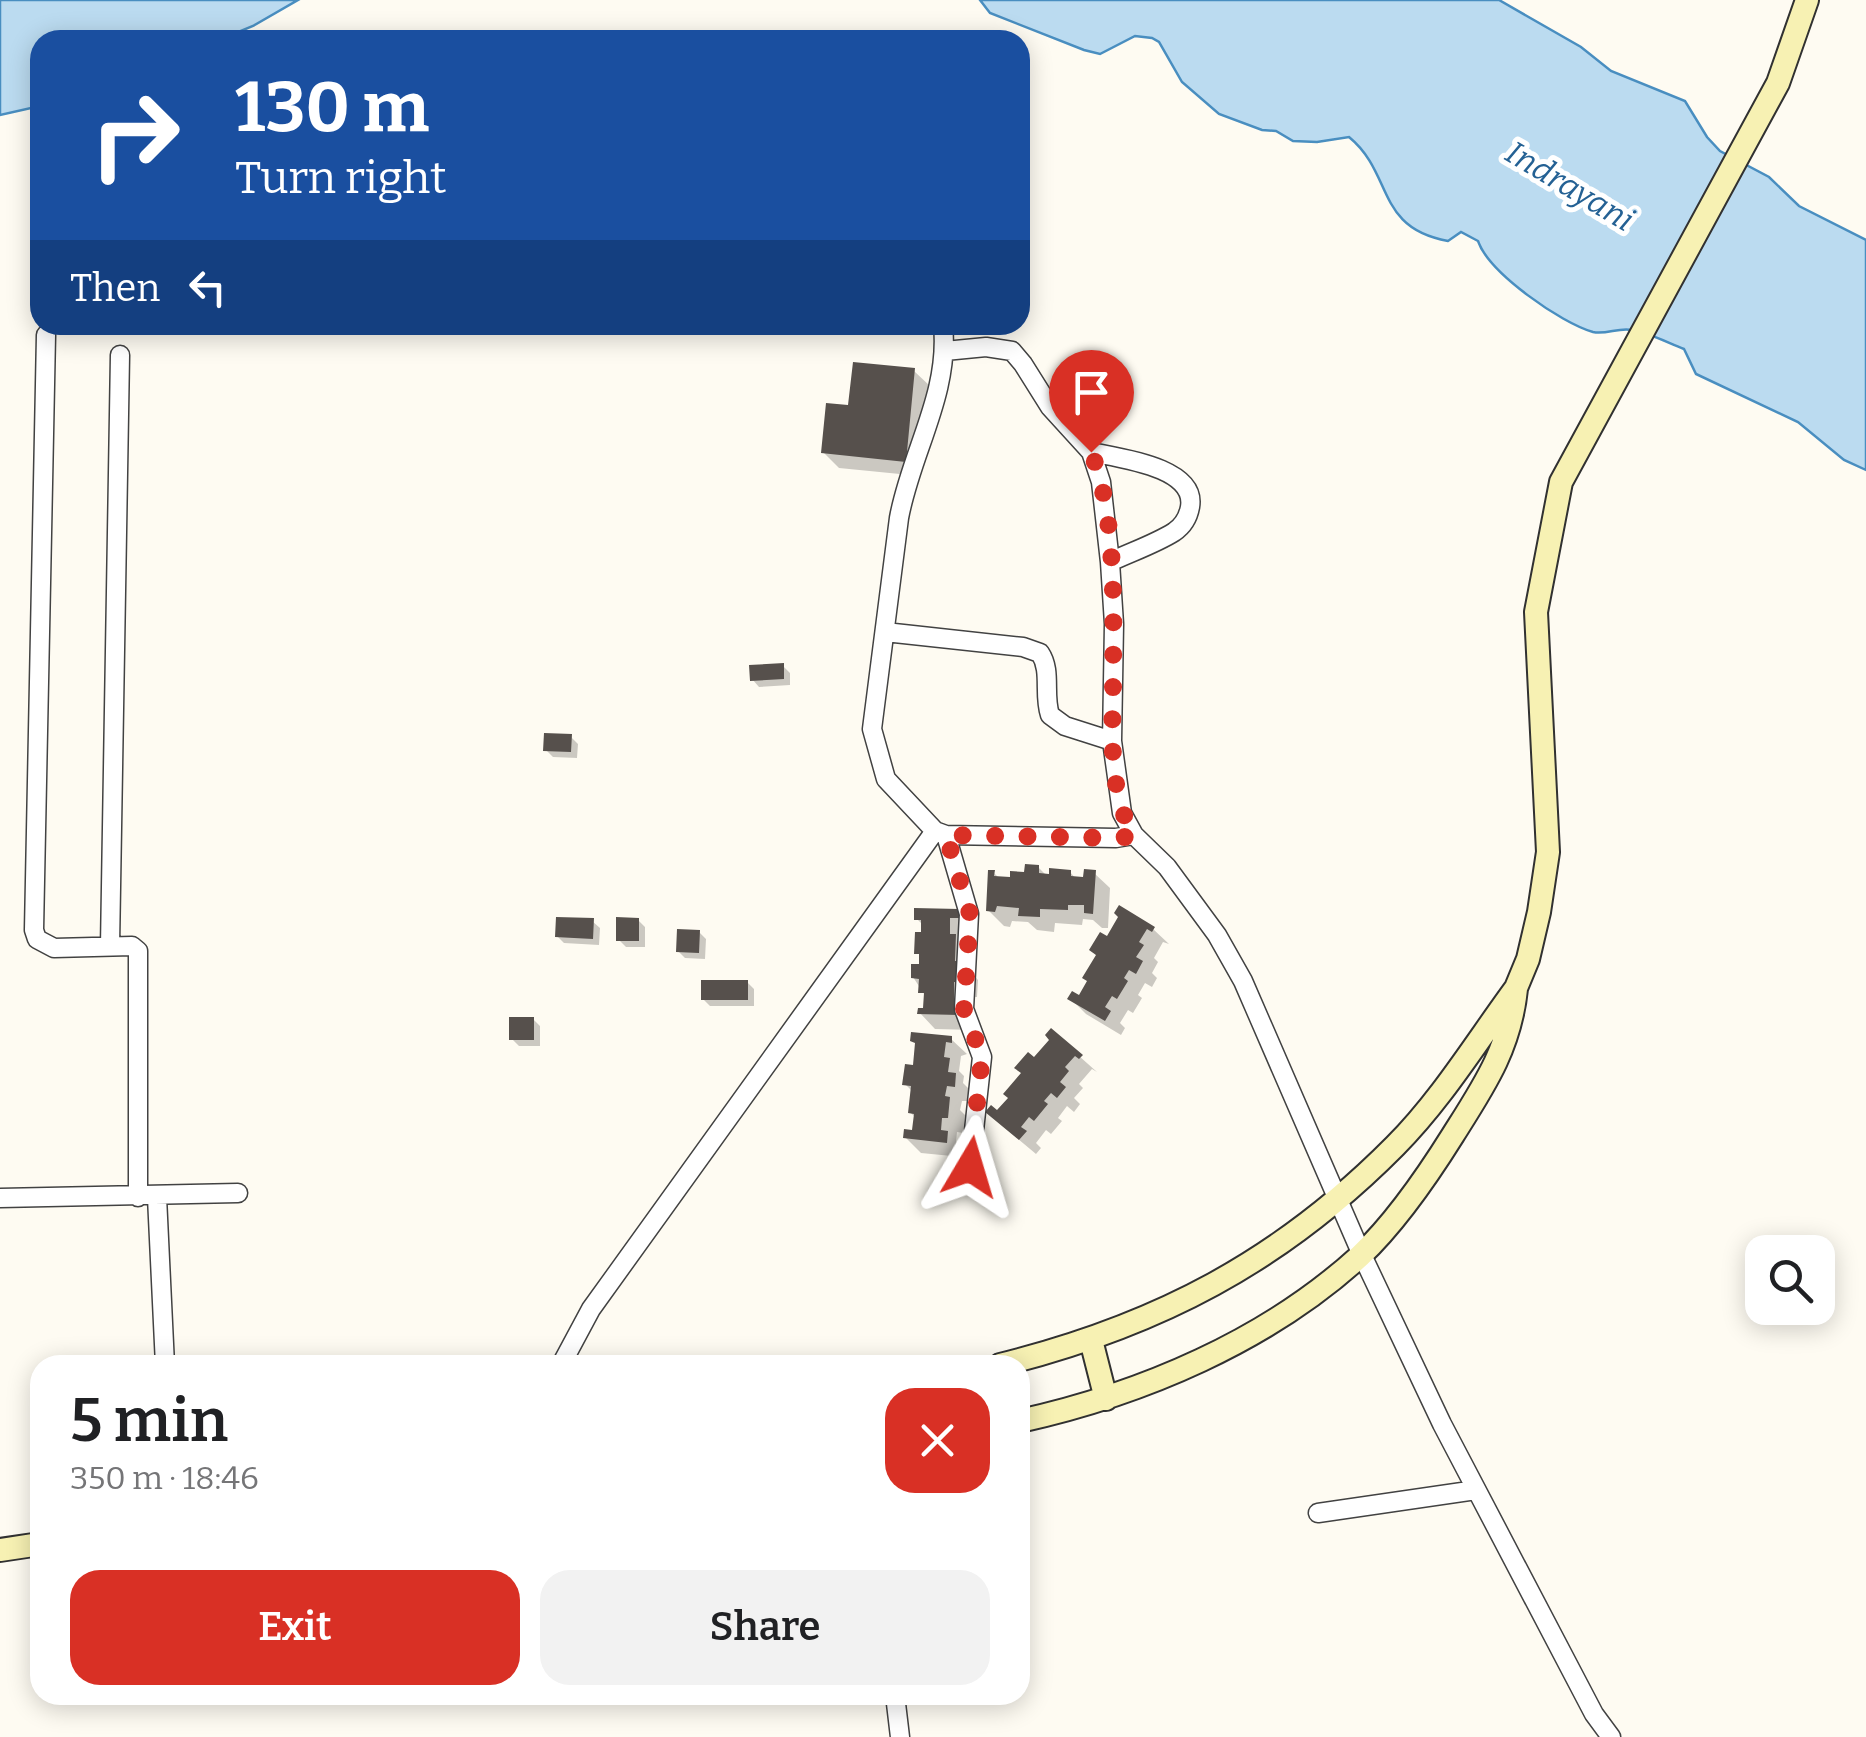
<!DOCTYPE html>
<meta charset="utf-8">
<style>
:root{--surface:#fff;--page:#f2f2f2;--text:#202124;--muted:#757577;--accent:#d93025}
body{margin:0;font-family:Bitter,serif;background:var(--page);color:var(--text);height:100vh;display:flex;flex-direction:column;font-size:38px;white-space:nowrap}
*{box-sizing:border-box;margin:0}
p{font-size:32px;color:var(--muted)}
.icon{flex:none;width:55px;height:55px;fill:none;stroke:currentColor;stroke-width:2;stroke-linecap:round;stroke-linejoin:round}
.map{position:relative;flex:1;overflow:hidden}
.side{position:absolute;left:30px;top:1355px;width:1000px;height:350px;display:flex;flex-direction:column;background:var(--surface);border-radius:30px;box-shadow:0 5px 25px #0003}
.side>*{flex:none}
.guide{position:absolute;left:30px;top:30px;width:1000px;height:305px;border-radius:30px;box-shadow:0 5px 25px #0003;background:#1a4fa0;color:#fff;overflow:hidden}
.controls{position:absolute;left:1745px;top:1235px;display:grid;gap:20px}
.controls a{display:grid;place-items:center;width:90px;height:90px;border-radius:20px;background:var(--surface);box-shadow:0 5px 25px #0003;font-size:50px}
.pin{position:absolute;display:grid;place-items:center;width:85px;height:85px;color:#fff;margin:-102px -42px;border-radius:50% 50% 50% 0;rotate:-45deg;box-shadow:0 0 10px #0007}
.pin .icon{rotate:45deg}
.me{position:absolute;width:110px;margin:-55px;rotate:7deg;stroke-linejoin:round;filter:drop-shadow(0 0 8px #0008)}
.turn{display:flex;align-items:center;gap:35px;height:210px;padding:0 40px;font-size:45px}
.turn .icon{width:130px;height:130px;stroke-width:2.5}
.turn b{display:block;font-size:70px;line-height:85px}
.then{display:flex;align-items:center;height:95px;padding:0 40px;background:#0003;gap:20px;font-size:38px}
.round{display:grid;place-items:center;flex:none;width:105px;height:105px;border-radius:30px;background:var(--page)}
.overview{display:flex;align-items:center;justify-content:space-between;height:170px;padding:0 40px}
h1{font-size:60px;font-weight:600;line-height:75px}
.primary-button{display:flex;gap:20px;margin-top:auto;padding:20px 40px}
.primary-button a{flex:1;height:115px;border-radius:30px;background:var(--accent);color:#fff;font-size:40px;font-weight:600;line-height:115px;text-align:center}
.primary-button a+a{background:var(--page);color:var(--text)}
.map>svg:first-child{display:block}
</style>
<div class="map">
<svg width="1866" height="1737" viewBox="0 0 1866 1737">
<rect width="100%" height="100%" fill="#fefbf2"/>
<!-- water -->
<path fill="#bbdbf0" stroke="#498ec0" stroke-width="2.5" d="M0 0H298L253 26 219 40H40V106L0 115Z
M980 0H1499L1581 47 1611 71 1685 101 1707 137 1720 151 1769 177 1799 206 1866 240V470L1844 460 1798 422 1696 374 1684 349C1668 343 1650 333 1632 330 1619 327 1606 335 1593 332 1561 323 1489 273 1478 241L1461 232 1448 241C1375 228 1394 174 1349 137L1317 142 1293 141 1276 131 1262 130 1219 114 1182 82 1159 42 1152 38 1135 36 1100 54 1084 50 990 13Z"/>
<!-- shadow -->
<path fill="#0003" d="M914 371 930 386 920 476 839 468 823 452 850 408Z
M783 666 790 673V685L759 687 752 679Z
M571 737 578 744 577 758 553 757 546 750Z
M1038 867 1047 876 1070 872 1076 879H1085L1094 873 1110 888 1108 928H1102L1093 920 1083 919 1082 925 1055 923 1054 932 1037 930 1028 922 1012 921 1010 927 1004 926 988 910 994 873 1000 879 1026 875Z
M958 911 973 927 970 971 978 980 977 997H969L974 1030 935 1029 920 1013 926 1010V997L913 977 922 967V957L917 952 924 935V926L917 919Z
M1122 917 1153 929 1169 944 1163 942 1154 958 1158 962 1152 973 1157 978 1152 987 1145 983 1138 995 1142 998 1133 1013 1128 1010 1120 1023 1125 1028 1121 1035 1086 1014 1070 998H1080Z
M638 920 645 927V947H626L618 939Z
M592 921 600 928 599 945 564 943 557 936Z
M699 932 706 939 705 959 685 958 678 951Z
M747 982 754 989V1006H710L703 999Z
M533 1019 540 1026V1046H519L512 1039Z
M1051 1031 1097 1072 1092 1069 1079 1084 1083 1088 1074 1098 1080 1104 1074 1112 1067 1106 1058 1118 1062 1121 1051 1134 1046 1130 1036 1143 1041 1148 1036 1154 1004 1127 998 1114 1052 1040Z
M951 1039 967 1054 961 1056 959 1071 964 1076 963 1083 971 1091 969 1101H962L960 1110 965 1115 963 1133 957 1132 956 1142 963 1149 962 1157 921 1153 905 1137 914 1133 916 1118 911 1113 913 1092 905 1084 915 1068 918 1045Z"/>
<!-- building -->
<path fill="#56504c" d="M853 362 915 368 906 462 821 453 826 403 848 405Z
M784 663V679L750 681 749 665Z
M544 733 572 734 571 752 543 751Z
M1025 864 1039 865V873L1049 874V868L1071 870V876L1083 877 1084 869 1096 870 1093 914 1084 913V905H1068V910L1040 909V917L1018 916 1019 908 997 906 995 912 986 911 988 870H995L994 876 1010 877V871L1024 872Z
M1119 905 1155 927 1152 932 1147 929 1139 942 1144 945 1136 957 1143 961 1136 974 1129 970 1124 978 1128 981 1117 999 1112 996 1105 1007 1111 1011 1105 1021 1067 999 1072 991 1079 995 1087 981 1082 978 1096 955 1089 950 1100 932 1107 936 1118 917 1114 913Z
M914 908 959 909V918H950V934H956L955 961H963V983L954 982V1005L959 1007V1015L917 1014 918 1008H923L924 993H918L919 979 911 978V964H919V954H914L915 932H921V920H914Z
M556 917 594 918 593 939 555 937Z
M616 917 639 918V941H616Z
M677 929 700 930 699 953 676 952Z
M701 980H748V1000H701Z
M509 1017H534V1040H509Z
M1051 1028 1083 1055 1079 1059 1075 1056 1065 1067 1069 1071 1060 1082 1066 1087 1057 1098 1051 1093 1044 1101 1048 1104 1034 1121 1029 1117 1021 1127 1027 1131 1019 1140 985 1112 991 1105 997 1110 1008 1098 1003 1094 1021 1073 1014 1068 1028 1052 1034 1057 1049 1040 1045 1035Z
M911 1032 952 1036V1043L946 1042 944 1057 950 1058 948 1072 956 1073 955 1087 947 1086 945 1096 950 1097 948 1118H942L941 1130 948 1131 947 1143 903 1138 904 1129 912 1130 914 1114 908 1113 911 1086 902 1085 905 1064 913 1065 915 1043 910 1041Z"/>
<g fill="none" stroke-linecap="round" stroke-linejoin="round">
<defs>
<path id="street" d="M943 325C950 394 911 452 899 518L872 729 886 779 935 831 946 835 1116 838 1134 835
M46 335 34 930 37 939 54 948 132 946 138 951V1197
M945 351 986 347 1012 351 1023 364 1050 407 1091 452 1101 482 1110 562 1114 624 1112 741 1122 813 1134 835 1167 867 1217 935 1243 981 1362 1255 1442 1424 1594 1714 1611 1737
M1091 452C1119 458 1197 467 1190 507 1188 518 1183 526 1174 532 1155 544 1131 552 1110 562
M885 632 1023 647 1040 653C1052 671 1043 694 1050 715L1065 726 1112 741
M946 835 969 914 964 1009 982 1057 970 1167
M110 946 120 355
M157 1197 165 1365
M0 1198 238 1193
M561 1365 591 1309 935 831
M1318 1513 1476 1490
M895 1695 900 1737"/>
<path id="secondary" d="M1091 1340 1106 1399
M1000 1365C1157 1326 1280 1262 1395 1146 1441 1100 1477 1041 1516 988L1528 959 1539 912 1548 852 1536 612 1561 482 1778 83 1807 0
M1020 1421C1142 1394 1267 1341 1360 1256 1395 1223 1428 1175 1453 1135 1484 1086 1510 1048 1516 989
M0 1550 40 1544"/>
</defs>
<!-- street casing -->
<use href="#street" stroke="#424242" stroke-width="21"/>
<!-- secondary casing -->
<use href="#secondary" stroke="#313131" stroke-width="26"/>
<!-- street -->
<use href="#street" stroke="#fff" stroke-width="18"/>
<!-- secondary -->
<use href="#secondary" stroke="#f7f1b3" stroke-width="22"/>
</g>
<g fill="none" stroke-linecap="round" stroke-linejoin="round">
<!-- route -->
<path stroke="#d93025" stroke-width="18" stroke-dasharray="0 32.4" d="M970 1167 982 1057 964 1009 970 914 946 835 1116 838 1134 836C1109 794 1112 737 1113 691 1113 620 1118 517 1091 452"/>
</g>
<g text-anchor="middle" stroke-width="10" stroke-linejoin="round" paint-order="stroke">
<!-- water labels -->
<g font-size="32" font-style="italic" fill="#246194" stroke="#fff">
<text transform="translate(1570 186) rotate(31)" y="11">Indrayani</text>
</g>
</g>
</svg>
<div class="controls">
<a><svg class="icon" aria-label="search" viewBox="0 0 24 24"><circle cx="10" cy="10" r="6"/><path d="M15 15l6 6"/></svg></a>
</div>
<div class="pin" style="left:1091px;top:452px;background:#d93025"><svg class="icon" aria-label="arrive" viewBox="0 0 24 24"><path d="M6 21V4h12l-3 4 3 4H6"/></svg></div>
<svg class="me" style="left:970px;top:1167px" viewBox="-20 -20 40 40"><path d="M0-17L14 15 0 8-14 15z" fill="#d93025" stroke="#fff" stroke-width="4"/></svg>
<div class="guide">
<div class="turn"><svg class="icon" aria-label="right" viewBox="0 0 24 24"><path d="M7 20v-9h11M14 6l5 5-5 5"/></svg><div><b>130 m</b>Turn right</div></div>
<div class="then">Then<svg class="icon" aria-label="left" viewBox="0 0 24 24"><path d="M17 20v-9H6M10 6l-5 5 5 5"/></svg></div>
</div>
<section class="side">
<div class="overview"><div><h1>5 min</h1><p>350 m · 18:46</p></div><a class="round" style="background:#d93025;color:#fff"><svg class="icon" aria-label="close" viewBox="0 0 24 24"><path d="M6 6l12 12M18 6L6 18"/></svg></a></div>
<div class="primary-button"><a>Exit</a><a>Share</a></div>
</section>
</div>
